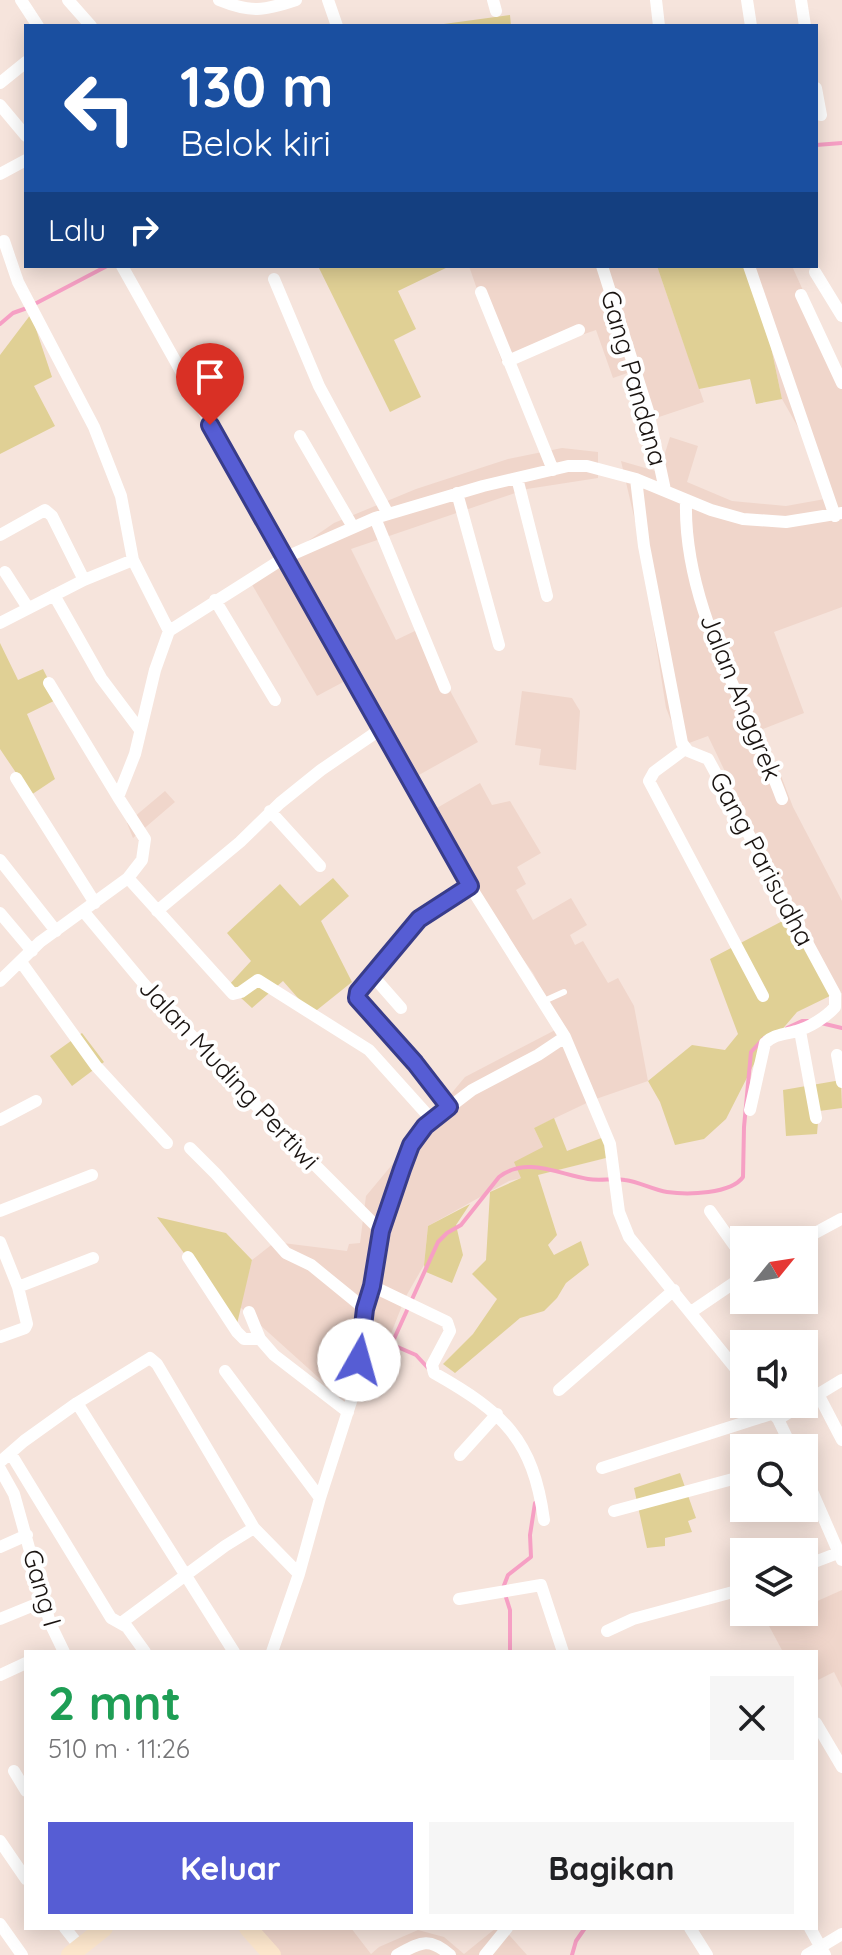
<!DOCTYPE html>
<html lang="id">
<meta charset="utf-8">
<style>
:root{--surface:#fff;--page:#f6f6f6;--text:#202124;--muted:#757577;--accent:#565dd4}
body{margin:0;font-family:Quicksand,sans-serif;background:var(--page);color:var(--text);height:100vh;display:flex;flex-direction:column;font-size:30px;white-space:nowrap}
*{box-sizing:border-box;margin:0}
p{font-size:26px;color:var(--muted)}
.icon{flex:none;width:44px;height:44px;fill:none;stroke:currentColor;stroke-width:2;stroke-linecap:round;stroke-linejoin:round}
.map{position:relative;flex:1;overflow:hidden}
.sheet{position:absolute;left:24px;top:1650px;width:794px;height:280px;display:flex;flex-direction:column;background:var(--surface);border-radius:0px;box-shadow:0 4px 20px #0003}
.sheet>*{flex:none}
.hud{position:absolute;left:24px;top:24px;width:794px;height:244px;border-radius:0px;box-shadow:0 4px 20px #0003;background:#1a4fa0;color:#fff;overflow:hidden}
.needle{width:52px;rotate:60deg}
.controls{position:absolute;left:730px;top:1226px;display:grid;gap:16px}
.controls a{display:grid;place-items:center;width:88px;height:88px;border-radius:0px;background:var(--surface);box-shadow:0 4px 20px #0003;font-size:40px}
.pin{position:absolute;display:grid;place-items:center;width:68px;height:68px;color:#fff;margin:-82px -34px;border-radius:50% 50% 50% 0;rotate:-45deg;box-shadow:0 0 8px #0007}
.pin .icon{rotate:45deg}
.me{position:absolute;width:88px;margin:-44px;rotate:7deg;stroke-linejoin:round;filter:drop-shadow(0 0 6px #0008)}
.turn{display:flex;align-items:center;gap:28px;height:168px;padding:0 24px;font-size:36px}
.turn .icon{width:104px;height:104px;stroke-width:2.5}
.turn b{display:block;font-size:56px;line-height:68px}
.then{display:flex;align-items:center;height:76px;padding:0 24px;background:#0003;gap:16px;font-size:30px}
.round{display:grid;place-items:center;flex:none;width:84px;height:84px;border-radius:0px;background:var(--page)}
.overview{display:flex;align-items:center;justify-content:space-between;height:136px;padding:0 24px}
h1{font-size:48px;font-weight:800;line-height:60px;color:#1e9e55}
.cta{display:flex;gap:16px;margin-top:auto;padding:16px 24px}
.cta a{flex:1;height:92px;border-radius:0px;background:var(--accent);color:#fff;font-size:32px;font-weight:800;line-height:92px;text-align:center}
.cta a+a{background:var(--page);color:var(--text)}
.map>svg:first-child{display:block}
</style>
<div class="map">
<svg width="842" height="1955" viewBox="0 0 842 1955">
<rect width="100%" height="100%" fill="#f6e4dc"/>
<!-- built -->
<path fill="#f0d6cb" d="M469 266H657L704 402 653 419 636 370 613 378 596 330 502 362Z
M754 266H792L842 377V607L774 632 804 713 763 729 793 807 842 901V993L832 995 708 736 681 746 666 708 640 542 621 461 659 472 670 437 698 446 687 482 732 501 786 506 825 499 816 459 782 399Z
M562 448 598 452V478L527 489 351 549 396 640 417 630 478 742 410 780 371 724 347 680 317 696 247 576 279 561 334 523 416 489 508 459Z
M522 691 572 698 580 711 576 770 539 765 541 749 515 745Z
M480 783 492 805 510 801 541 853 517 867 526 884 516 890 533 920 571 898 587 925 570 935 575 945 583 941 608 983 618 978 634 1006 648 1081 593 1100 534 1128 543 1147 522 1178 509 1181 428 1226 424 1265 405 1298 383 1354 356 1336 338 1395 240 1307 252 1260 275 1242 347 1251 349 1244 360 1243 366 1196 465 1077 561 1027 533 973 486 908 430 812Z
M165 791 175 802 133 838 127 823Z
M842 1590V1688L834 1672 816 1681V1652H783L768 1624 794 1612H804V1607Z
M258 1928H351L371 1954 379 1947 418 1930 444 1937 464 1954 496 1928H503L527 1955H280Z"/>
<!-- green -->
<path fill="#e0d095" d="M510 15 511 26H429Z
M318 266H450L398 291 416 329 394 340 421 397 390 412Z
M657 266H754L782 399 756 404 750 379 699 389Z
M31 314 52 377 34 386 55 426 0 454V355Z
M0 643 18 680 43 669 58 699 27 714 55 779 31 795 0 749Z
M333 878 349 896 321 921 352 982 312 1014 283 981 252 1008 228 986 251 961 227 933 280 884 300 906Z
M792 916 832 995 797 1012 756 1060 726 1119 704 1139 675 1145 660 1102 648 1081 692 1045 725 1050 738 1034 710 959Z
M82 1033 104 1062 72 1086 50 1056Z
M841 1080 842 1108 819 1111 817 1134 786 1136 783 1090Z
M554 1118 567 1151 604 1137 610 1157 538 1175 557 1235 548 1245 554 1255 581 1241 589 1265 566 1283 557 1298 544 1311 520 1318 455 1373 443 1364 473 1334 497 1299 472 1274 486 1260 490 1192 521 1178 514 1162 543 1147 534 1128Z
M470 1204 456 1225 463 1255 452 1283 426 1272 424 1265 428 1226Z
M157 1217 226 1233 252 1260 237 1324Z
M680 1473 696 1518 688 1521 692 1532 665 1538V1546L647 1548 634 1488Z"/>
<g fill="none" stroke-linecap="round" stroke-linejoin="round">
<!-- stream -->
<path stroke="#f69fc4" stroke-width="4" d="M816 145 842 143
M0 324 13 313 27 308 107 266
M821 1023 842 1028
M787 1028 802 1021H808
M428 1368 416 1355 393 1345 394 1339 438 1242 447 1233 461 1225 499 1177C526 1156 558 1174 588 1179 600 1181 613 1178 625 1180 640 1182 653 1190 667 1192 688 1195 731 1194 743 1177L744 1127 751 1052 764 1038
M510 1652V1610L503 1588 508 1575 531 1557 530 1535 535 1503
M572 1955 576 1941 585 1928"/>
<!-- lane -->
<path stroke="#fff" stroke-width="6" d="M544 1001 564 992"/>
<!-- street -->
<path stroke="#fff" stroke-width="12" d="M21 0 38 26
M68 0 91 26
M219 0C251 13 263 11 296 0
M328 0 337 26
M493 0 496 11
M656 0 659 26
M747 0 751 26
M801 0 805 26
M0 83 26 62
M816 88 821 115
M0 105 26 136
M0 174 26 160
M4 241 18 282 94 427 121 496 133 560 169 631
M122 266 470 886 565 1037 538 1055 472 1090 425 1126 411 1145 381 1231 372 1286 365 1309 356 1386 320 1498 299 1574 272 1652
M602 266 648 411 665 490
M749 266 835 516
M815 272 842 316
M274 279 319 386 388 514
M481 292 553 470
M801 295 842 383
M508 361 579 330
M300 436 353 527
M517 478 547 596
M636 479 644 546 682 743 688 751 708 759 835 994V1007C826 1017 809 1028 796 1031 784 1035 774 1034 765 1043L750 1110
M457 493 499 645
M686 500C683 608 746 701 782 799
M375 518 445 688
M0 535 45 510 52 516 84 580
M5 572 28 608
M54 595 101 678 140 730
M215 600 275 700
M0 623 84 580 133 560
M49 683 118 797
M685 749 654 772 649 781 763 996
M16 778 95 903
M270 811 320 866
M0 860 56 931
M128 878 233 994 241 992 258 980 369 1050 432 1120
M157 911 240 842 280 803 321 770 381 729
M84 912 144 984 264 1114 381 1231
M0 913 32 951
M21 962 96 1066 167 1143
M372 975 401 1008
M0 981 40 942 128 878 142 860 145 839 118 797 135 754 155 670 169 631 284 558 375 518 483 486 568 466H587L636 479 711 510 743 519 786 522 842 513
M800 1031 816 1118
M565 1037 610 1144 619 1212 629 1237 744 1379
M837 1055 842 1082
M449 1107 415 1063 357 998 358 992 419 919 470 886
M0 1120 36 1101
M190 1148 216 1174 286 1253 311 1265 365 1309
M0 1211 92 1175
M710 1211 744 1259
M802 1240 841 1219
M0 1242 18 1287 27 1324 25 1328 0 1337
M188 1257 237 1332 244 1339H260
M372 1286 447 1322 450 1331 432 1365 434 1373C503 1412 533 1439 544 1520
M18 1287 93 1258
M249 1312 260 1339 274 1355 348 1412
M691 1312 744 1276
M225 1371 320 1498
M559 1390 674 1290
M818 1394 842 1440
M77 1403 234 1652
M804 1403 842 1380
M764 1404 778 1419 792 1448
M778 1419 803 1404
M11 1454 111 1618 127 1627 145 1652
M460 1455 497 1414
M0 1462 24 1441 77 1403 150 1358 157 1364 254 1528 299 1574
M602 1468 771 1414
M0 1469 14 1494 50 1623 64 1652
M804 1473 842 1560
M614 1511 744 1476
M0 1547 27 1535
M804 1566 838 1553
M459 1599 541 1585 563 1652
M0 1619 44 1601
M121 1623 225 1546 254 1528
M607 1631 633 1619 744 1589
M0 1675 26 1663
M816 1723 842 1767
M14 1771 26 1791
M0 1841 26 1879
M0 1924 22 1955
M65 1928 80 1947
M690 1928 707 1955
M810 1928 825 1955
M397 1955C420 1943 428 1936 450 1955
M485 1955 507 1928
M807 1955 842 1934"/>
<!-- secondary -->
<path stroke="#fde7cd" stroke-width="18" d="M248 1928 272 1955
M70 1955 104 1928"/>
</g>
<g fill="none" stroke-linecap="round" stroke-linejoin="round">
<defs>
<path id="route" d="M210 425 470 886 419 919 358 992 357 998 415 1063 449 1107 425 1126 411 1145 402 1169 381 1231 372 1286 365 1309 359 1360"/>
</defs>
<!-- route casing -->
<use href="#route" stroke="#383c8a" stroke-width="20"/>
<!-- route -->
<use href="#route" stroke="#565dd4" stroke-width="14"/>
</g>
<g text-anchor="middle" stroke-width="8" stroke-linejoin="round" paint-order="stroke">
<!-- street labels -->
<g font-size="26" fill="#1a1411" stroke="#fff">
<text transform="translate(634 378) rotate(74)" y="9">Gang Pandana</text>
<text transform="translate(741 697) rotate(68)" y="9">Jalan Anggrek</text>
<text transform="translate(762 859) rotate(62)" y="9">Gang Parisudha</text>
<text transform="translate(229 1074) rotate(47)" y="9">Jalan Muding Pertiwi</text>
<text transform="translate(42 1588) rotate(74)" y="9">Gang I</text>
</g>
</g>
</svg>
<div class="controls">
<a><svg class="needle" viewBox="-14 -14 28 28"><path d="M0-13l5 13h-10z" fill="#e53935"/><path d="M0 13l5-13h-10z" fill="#757577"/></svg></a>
<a><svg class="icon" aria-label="sound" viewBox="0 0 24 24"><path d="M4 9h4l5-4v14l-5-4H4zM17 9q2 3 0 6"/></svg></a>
<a><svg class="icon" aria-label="search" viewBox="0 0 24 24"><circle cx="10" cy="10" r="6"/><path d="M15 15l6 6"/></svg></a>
<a><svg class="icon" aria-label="layers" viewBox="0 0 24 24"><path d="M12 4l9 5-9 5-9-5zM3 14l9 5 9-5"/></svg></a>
</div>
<div class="pin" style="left:210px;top:425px;background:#d93025"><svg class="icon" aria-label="arrive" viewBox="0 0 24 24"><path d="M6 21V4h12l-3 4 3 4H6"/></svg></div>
<svg class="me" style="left:359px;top:1360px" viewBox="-20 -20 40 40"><circle r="19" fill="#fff"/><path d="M0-13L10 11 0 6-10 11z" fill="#565dd4"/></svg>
<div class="hud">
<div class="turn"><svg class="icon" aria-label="left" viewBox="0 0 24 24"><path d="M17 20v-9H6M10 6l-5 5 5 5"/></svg><div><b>130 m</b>Belok kiri</div></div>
<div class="then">Lalu<svg class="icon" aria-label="right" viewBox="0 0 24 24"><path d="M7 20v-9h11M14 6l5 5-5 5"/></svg></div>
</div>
<section class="sheet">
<div class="overview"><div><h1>2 mnt</h1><p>510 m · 11:26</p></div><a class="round"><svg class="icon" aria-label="close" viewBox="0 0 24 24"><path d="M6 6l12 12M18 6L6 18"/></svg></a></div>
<div class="cta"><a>Keluar</a><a>Bagikan</a></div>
</section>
</div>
